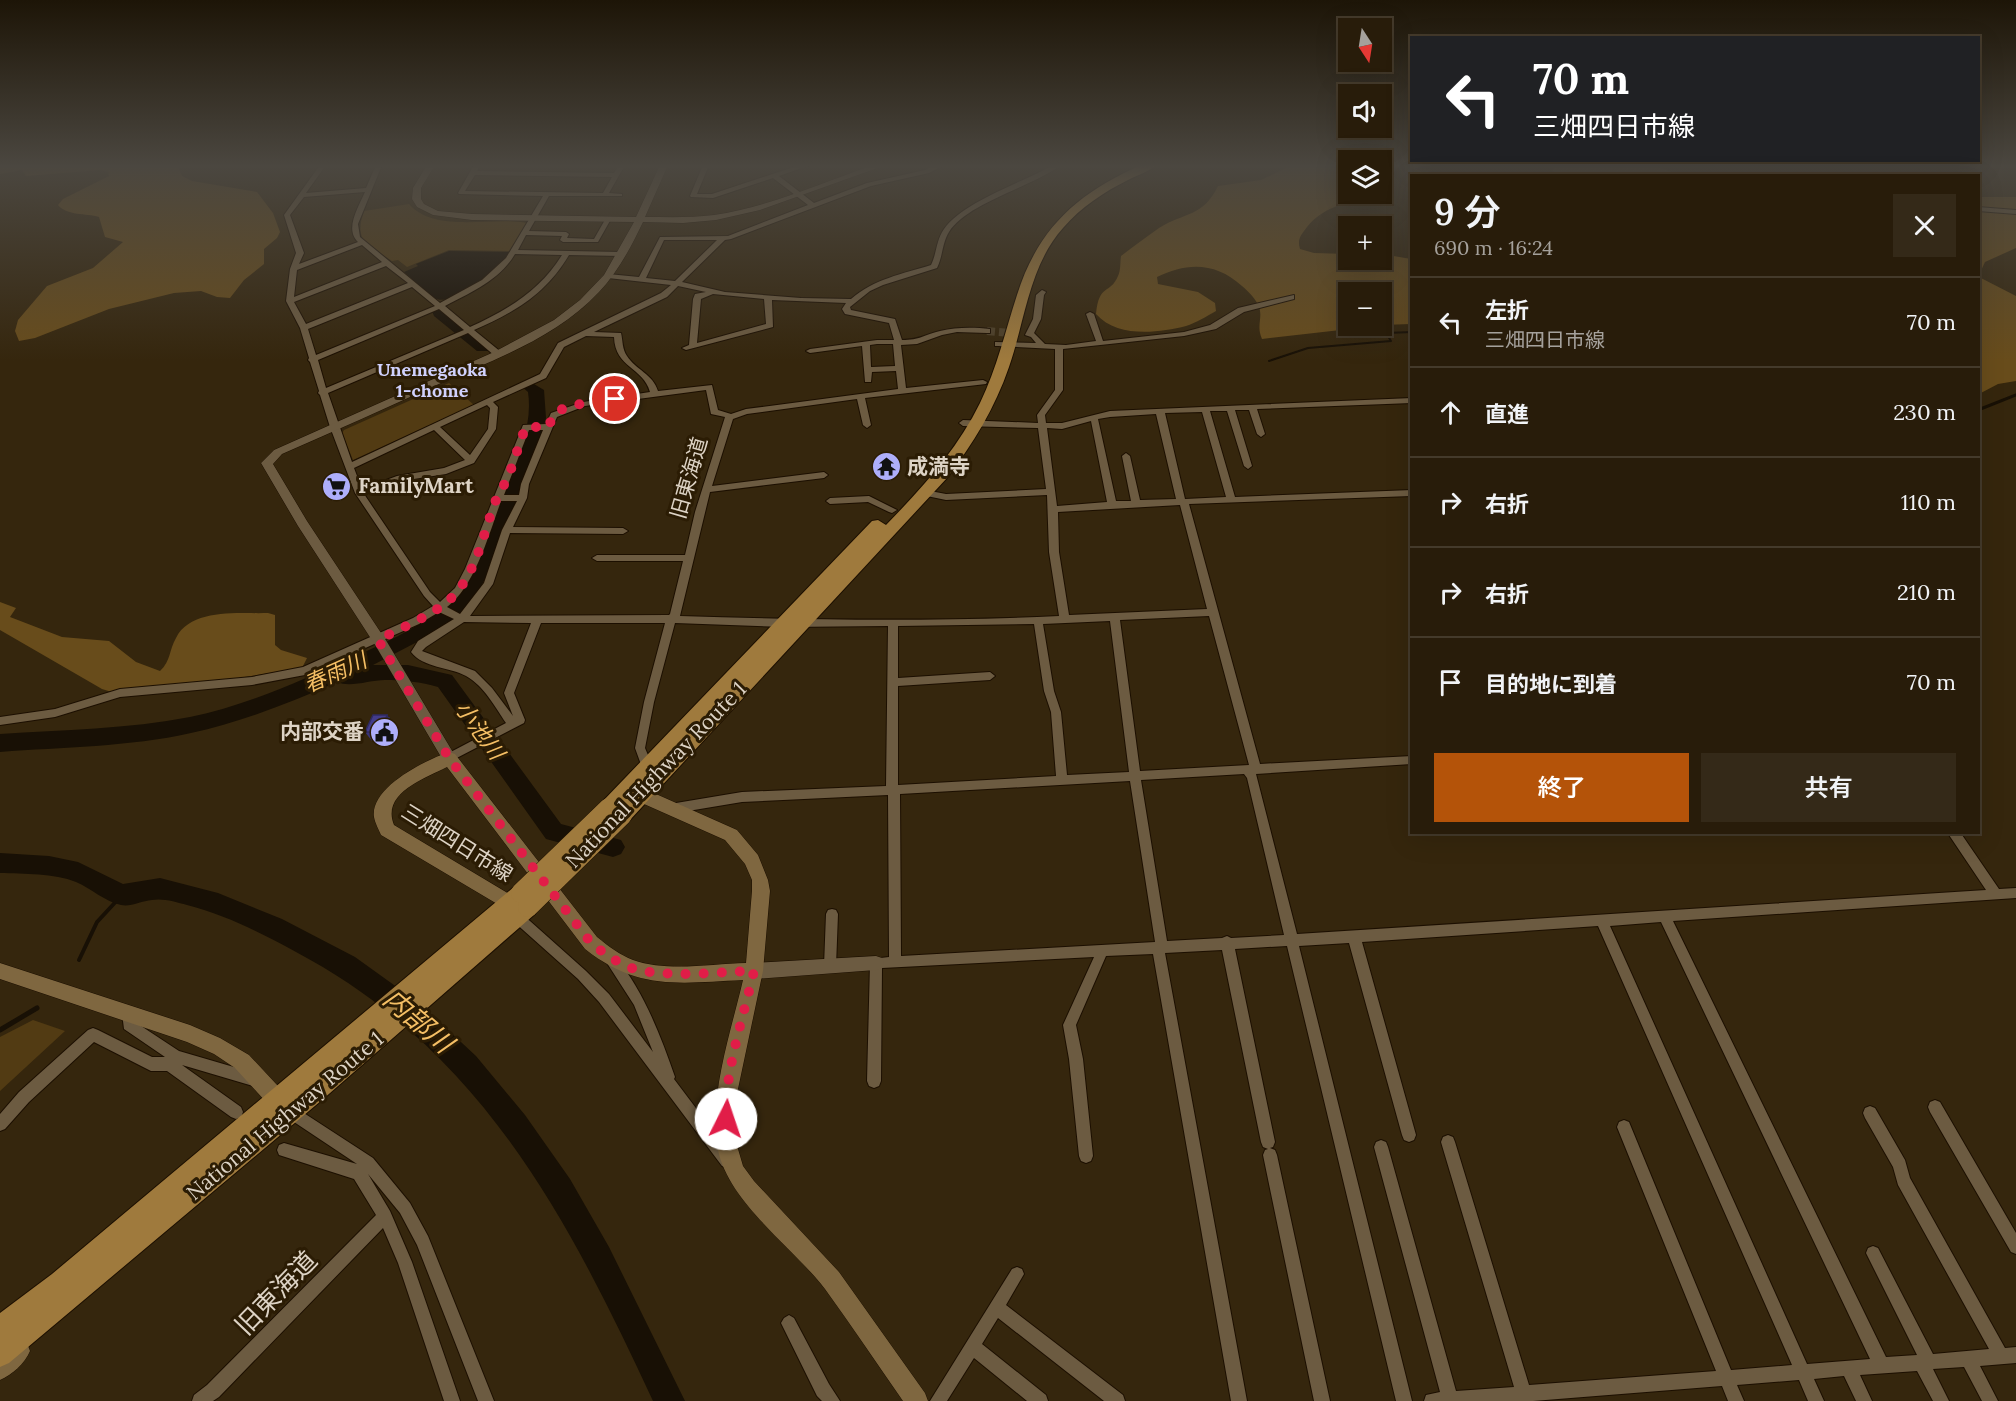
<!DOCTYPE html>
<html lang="ja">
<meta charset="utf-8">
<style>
:root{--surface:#281c0a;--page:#342918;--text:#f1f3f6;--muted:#a5a19c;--line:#443a2b;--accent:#b45309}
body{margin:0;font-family:Lora,"Noto Sans JP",serif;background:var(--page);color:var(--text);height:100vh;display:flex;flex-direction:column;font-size:22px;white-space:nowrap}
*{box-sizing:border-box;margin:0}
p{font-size:20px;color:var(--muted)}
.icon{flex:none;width:33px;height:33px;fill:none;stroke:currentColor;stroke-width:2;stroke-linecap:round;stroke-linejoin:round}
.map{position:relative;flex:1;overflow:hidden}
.panel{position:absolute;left:1410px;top:174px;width:570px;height:660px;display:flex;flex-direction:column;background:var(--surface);border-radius:0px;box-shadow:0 6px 24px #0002,0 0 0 2px var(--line)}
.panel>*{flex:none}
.banner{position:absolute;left:1410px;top:36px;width:570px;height:126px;border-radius:0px;box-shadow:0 6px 24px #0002,0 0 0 2px var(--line);background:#202124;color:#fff;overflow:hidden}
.needle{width:39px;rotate:168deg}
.buttons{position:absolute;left:1338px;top:18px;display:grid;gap:12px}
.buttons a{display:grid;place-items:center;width:54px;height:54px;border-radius:0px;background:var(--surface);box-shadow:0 6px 24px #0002,0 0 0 2px var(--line);font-size:30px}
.pin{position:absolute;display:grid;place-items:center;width:51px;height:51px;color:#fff;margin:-26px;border:3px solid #fff;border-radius:50%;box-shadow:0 2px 6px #0007}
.me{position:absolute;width:66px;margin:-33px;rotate:4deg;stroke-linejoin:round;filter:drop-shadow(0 0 4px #0008)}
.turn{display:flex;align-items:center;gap:21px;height:126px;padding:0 24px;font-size:27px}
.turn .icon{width:78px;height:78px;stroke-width:2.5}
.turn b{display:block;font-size:42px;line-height:51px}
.round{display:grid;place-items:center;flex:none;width:63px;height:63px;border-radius:0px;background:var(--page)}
.overview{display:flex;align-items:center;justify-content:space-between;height:102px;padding:0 24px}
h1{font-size:36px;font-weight:600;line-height:45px}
.cta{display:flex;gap:12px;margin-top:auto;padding:12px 24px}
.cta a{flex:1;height:69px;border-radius:0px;background:var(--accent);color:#fff;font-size:24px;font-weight:600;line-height:69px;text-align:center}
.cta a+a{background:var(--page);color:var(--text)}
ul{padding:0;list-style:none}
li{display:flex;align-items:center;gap:18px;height:90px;padding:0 24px;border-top:2px solid var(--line)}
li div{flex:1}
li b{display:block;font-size:22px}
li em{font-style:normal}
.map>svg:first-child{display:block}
</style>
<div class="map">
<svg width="2016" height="1401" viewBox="0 0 2016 1401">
<rect width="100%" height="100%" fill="#35260d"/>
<!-- green -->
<path fill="#523b13" d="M409 204C435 234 493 216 527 223L510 251 449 250 407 267 398 260 392 261C369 245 353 243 364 211Z
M449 383 474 405 353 460 342 433 344 430Z
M33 1020 65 1031 0 1091V1037Z"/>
<!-- forest -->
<path fill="#684c1b" d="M0 165H182L179 169 182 176 192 181 257 192 273 213 280 232 277 238 264 249V264L244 280 230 298 217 297 201 291 174 293 109 309 35 338 19 341 15 331 18 320 47 286 93 268 123 242 105 237 99 217C86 213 67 216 58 205L63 199 109 176 108 172 100 170 26 176 22 170 0 174Z
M1292 165H1348V194H1365C1343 206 1324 206 1307 227 1301 235 1297 239 1300 249L1314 253 1348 254V260H1382V254L1411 259V324L1382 325V292H1348V326H1376L1262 339C1256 326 1263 318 1259 307 1256 299 1249 292 1242 286 1216 262 1187 262 1157 277L1158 284 1198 292 1215 303 1216 311C1207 316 1196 323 1186 326 1158 333 1117 338 1096 314 1099 283 1110 295 1118 276 1121 270 1120 262 1121 256 1133 247 1146 237 1159 228 1185 212 1203 217 1218 186L1261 180Z
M1558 165H1652L1680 175H1558L1552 170Z
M1978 197H2016V248L1985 262 1979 275Z
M1979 277 2016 296V381L1998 384 1979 394Z
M0 602 16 608 10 617 62 637 109 641 136 662 160 671C171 661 169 650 176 638 191 608 239 614 268 613L275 615V645L281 650 307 658 302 668 174 688 118 694 102 689 0 630Z"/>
<!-- water -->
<path fill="#181005" d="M449 251 509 252C500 269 455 306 437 299 428 296 412 278 404 272L418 266 416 264Z"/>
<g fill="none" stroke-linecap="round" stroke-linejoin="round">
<!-- stream-far3 -->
<path stroke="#181005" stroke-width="2" d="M1269 361 1308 348 1391 341 1386 333 1412 332"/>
<!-- stream-far2 -->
<path stroke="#181005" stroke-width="3" d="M1978 410 2016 395"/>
<!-- stream-far1 -->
<path stroke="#181005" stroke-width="4" d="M79 960 97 922 122 895"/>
<!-- stream -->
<path stroke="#181005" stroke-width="5" d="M0 1030 37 1008"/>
<!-- river -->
<path fill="#181005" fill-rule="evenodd" d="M439 307 444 308 489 345 491 348 489 351H477L434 316 432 311Z
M529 381 544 390 546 418 538 447 493 564 478 592 461 613 438 631 373 665H408L452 675 561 824 621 840 625 847 621 854 613 857 546 839 438 687C421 682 403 680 385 680 370 680 350 688 337 682 290 703 241 722 191 733 129 747 63 747 0 752V734C63 730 128 729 190 717 248 705 302 680 356 656 392 639 432 623 458 591 478 566 485 533 496 504 511 468 534 433 528 392L521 386Z
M0 853 49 856 78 862 123 884 160 878 218 893 282 919 355 957 419 1003 476 1056 525 1115 570 1179 609 1247 685 1401H653C568 1218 481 1050 296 952 261 933 226 915 187 905 176 902 163 898 152 900 141 901 131 907 121 905 104 901 92 889 76 882 54 873 24 874 0 873Z"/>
<!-- minor-tunnel -->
<path stroke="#4e4029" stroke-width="8" stroke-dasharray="8 4" stroke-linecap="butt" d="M987 331 1020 334"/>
<defs>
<path id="minor" d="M320 165H326L306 193 366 188 376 165H382L358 224 360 237 440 303 482 280 506 258 543 196 459 194 458 193 474 165H480L477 171 614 173 619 165H625L609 193 622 194V196H549L529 231 566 232 569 234 567 238 594 239 606 218H610L611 219 598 242H563L560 240 562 236 526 235 518 250 621 252 625 254 621 256 569 255C546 294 515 312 474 330L501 352V356H495L468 333 328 393 352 462 540 374 558 343 661 293 671 285 608 278 604 276 608 274 639 277 660 237 728 236 808 205 773 178 713 198 691 197 690 196 703 165H709L697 194H712L800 165H810L779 176 814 203 867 183 925 170 935 165H944L929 173 871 186 731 239 725 240 682 282 725 292 801 298 851 299C874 279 902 274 931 265 937 253 936 240 944 229 964 201 1022 183 1053 165H1061C1032 187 967 203 949 232 942 243 943 256 937 268L883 285 870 291 850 307 851 310 895 319 902 340C920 340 924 335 940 331 956 327 974 327 990 329V333H987L957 332 942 335 917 344 901 345 906 388 983 380 987 382 986 384 865 398 871 425 867 428 863 425 857 399 747 414 733 419 712 486 824 472 828 475 824 478 710 492 680 616C806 620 933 622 1059 616L1049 552 1047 495 946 500 922 495 921 493 925 490 946 494 1046 489 1038 428 963 426 959 423 963 420 1038 423 1037 415 1055 390V349L998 346H995V342L1036 343 1031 337 1025 335 1033 319 1036 295 1042 290 1046 292 1044 295 1041 319 1034 333 1045 344 1066 345 1096 341 1086 314 1090 312 1094 314 1103 341 1184 332 1210 325 1238 308 1294 295V299L1244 312 1216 329 1184 336 1063 349V390L1045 415 1046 423H1062L1110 411 1412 398V403L1257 409 1265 434 1261 437 1257 434 1249 410H1235L1252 466 1248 469 1244 466 1227 411H1210L1235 497 1412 490V496L1189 504 1260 764 1412 756V764L1256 774 1297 934 1986 890 1947 832H1960L1999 889 2016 888V898L1673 921 1886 1357 1917 1355 1866 1253 1868 1248 1873 1246 1878 1248 1933 1354 1989 1349 1898 1185 1893 1167 1865 1118 1863 1113 1865 1108 1870 1106 1875 1108 1905 1160 1910 1178 2005 1348 2016 1347V1363L1980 1366 1998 1401H1982L1964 1367 1933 1369 1949 1401H1933L1917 1371 1860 1375 1872 1401H1856L1844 1376 1814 1379 1824 1401H1808L1799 1380 1737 1385 1744 1401H1728L1722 1386 1533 1401H1424L1426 1395 1440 1392 1374 1147 1376 1142 1381 1140 1386 1142 1388 1147 1456 1391 1514 1387 1441 1142 1443 1137 1448 1135 1453 1137 1455 1142 1529 1385 1716 1371 1617 1127 1619 1122 1624 1120 1629 1122 1731 1370 1792 1365 1598 926 1362 942 1416 1135 1414 1140 1409 1142 1404 1140 1402 1135 1349 943 1299 946 1412 1401H1396L1287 946 1235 949 1275 1142 1273 1147 1270 1148 1275 1150 1277 1155 1330 1401H1314L1263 1155 1265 1150 1268 1149 1263 1147 1261 1142 1222 950 1165 953 1247 1401H1231L1153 954 1106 956 1076 1025 1083 1059 1093 1156 1091 1161 1086 1163 1081 1161 1079 1156 1069 1059 1063 1025 1094 957 882 968 881 1081 879 1086 874 1088 869 1086 867 1081 870 963 872 959 889 957 888 795 742 802 670 814 666 812 664 809 666 806 670 804 742 792 886 786 888 626 786 627 675 623 654 702 645 748 653 767 651 770 647 771 643 770 635 748 644 702 665 623H541L514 693 525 720 524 723 449 762 445 761 444 758 445 755 506 723C495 707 484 686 466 676 450 667 423 668 411 652L418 641 454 619 439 612 419 624 305 675 252 685 120 697 55 717 0 725V717L55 709 120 689 252 677 303 667 413 618 433 606 424 596 355 493 330 427 320 395 318 393 319 391 310 362 308 360 309 358 300 328 286 301 290 269 296 253 284 215ZM475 175 612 177 603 193 465 191ZM365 192C359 206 344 229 358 242L299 264 304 253 290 215 304 197ZM664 240H717L675 281 646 278ZM362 245 382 262 294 297 297 270ZM515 254 562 255C540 291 507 310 470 327L445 306C470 293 500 280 515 254ZM386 266 408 283 306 324 294 302ZM678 286 706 292 695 294 693 299 689 345 682 348 686 350 773 327 772 300 846 303 842 309 845 314 889 323 894 340H877L810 349 806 351 810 353 862 346 865 382H871L872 372 896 371 898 389 746 409 731 414 718 410 712 385 658 391C653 374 636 370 627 356 622 349 623 341 621 333L594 332 667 297ZM412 287 435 306 316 355 308 329ZM713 294 764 299 766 324 697 343 701 299ZM439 309 464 330 326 388 318 360ZM586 336 614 337C615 368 643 367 650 392L583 402 551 413 546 424 523 425 465 569 455 588 440 602 430 592 364 494 401 481 446 474 474 463 496 429 498 407 493 402 546 378 564 347ZM877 344H893L895 366 871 367 870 345ZM706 390 711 414 725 417 695 512 685 555H597L592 558 597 561H683L670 614 669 615 470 616 493 584 510 533 623 534 628 531 623 528 513 527 527 498 529 484 557 417 585 406ZM487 405 490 408 488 429 470 455 440 427ZM1202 412 1226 497 1185 499 1165 413ZM1156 414 1176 499 1140 500 1130 456 1126 453 1122 456 1131 501H1116L1098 419 1110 417ZM1091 421 1107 502 1057 506 1047 428 1062 429ZM434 430 465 460 444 468 397 476 362 489 354 468ZM529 430H543L521 484 519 495H504ZM501 501H517L502 530 484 583 460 614 447 607C475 586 489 534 501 501ZM1180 505 1207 609 1069 615 1059 552 1058 512ZM1209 616 1249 765 1140 771 1120 620ZM1110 621 1129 772 1067 775 1061 712 1054 691 1043 624ZM464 622 531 623 504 693 513 716 492 688 475 671 422 651 426 647ZM1034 624 1044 691 1051 712 1056 776 898 785V686L990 680 995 676 990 672 898 678V626ZM1244 774 1247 778 1284 935 1231 938 1227 936 1222 938 1167 941 1141 780ZM1130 781 1155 942 901 956 900 794ZM1661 922 1870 1359 1807 1364 1610 926Z
M1978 207 2016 210V214L1978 211Z
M869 496 897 510 892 513 889 512 868 502 830 504 826 501 830 498Z
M832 909 836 910 838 914 836 966 834 970 830 972 826 970 824 966 826 914 828 910Z
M517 912 521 913 586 971 609 994 653 1052 634 1005 605 960 607 956 611 954 615 956C644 992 660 1034 675 1077L674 1079 732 1156 734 1161 732 1166 727 1168 722 1166 599 1002 578 979 513 921 511 917 513 913Z
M128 1007 133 1009 135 1022 179 1051 258 1074 260 1079 258 1084 253 1086 182 1065 241 1107 243 1112 241 1117 236 1119 231 1117 167 1071H151L94 1042 29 1102 5 1129 0 1131V1114L19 1092 88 1030 93 1028 98 1030 152 1057H165L124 1029 122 1013 123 1009Z
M1935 1100 1940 1102 2016 1233V1254L2011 1252 1930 1112 1928 1107 1930 1102Z
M290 1104 373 1158 410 1203 428 1236 494 1401H478L417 1245 400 1213 368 1174 390 1211 412 1262 460 1401H444L398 1263 383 1228 219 1397 213 1401H192L194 1395 207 1385 376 1215 354 1179 279 1155 277 1150 279 1145 284 1143 357 1164 285 1116 283 1111 285 1106Z
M1017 1267 1022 1269 1024 1274 1006 1305 1123 1395 1125 1401H1104L998 1318 982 1344 1046 1395 1048 1401H1027L974 1358 947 1401H930L1012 1269Z
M789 1315 794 1318 829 1384 840 1401H822L817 1396 781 1323 784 1318Z"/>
<path id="tertiary" d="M427 165H435L421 188V199L424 204 438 211 472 214 636 217 660 165H668L645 217C668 217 691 218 714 215 768 207 822 183 873 165H886L760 210 716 220 683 223 643 222C631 247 618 272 599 292 557 337 496 359 441 383 388 407 335 431 282 454L273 464 307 521 387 642 454 754 456 758 454 762H444L377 648 298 526 261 463 274 450 494 352 554 320 580 300 604 275 634 222 472 220 433 215 417 207 412 199 413 188Z
M876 956 882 958 884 963 882 968 876 970 754 979 748 976 746 971 748 966 754 963Z"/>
<path id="secondary" d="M449 752 455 754 597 937C608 946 620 955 633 960 667 972 710 964 746 963L752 891V880L745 864 725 840 635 800 633 795 635 790 641 788 647 790 737 830 758 855 768 880 770 891 763 971 735 1103 738 1149 743 1166 754 1181 839 1272 925 1393 928 1401H903C877 1364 852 1326 825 1289 793 1247 729 1203 718 1150 708 1097 731 1032 743 980 680 983 638 991 585 949L447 767C424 779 381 793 394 825L516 898 519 903 516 908 510 911 504 908 381 835C379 830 375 823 374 817 370 787 426 760 449 752Z
M0 963 190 1025 220 1038 249 1055 291 1100 294 1107 291 1114 284 1117 277 1114 235 1068 214 1054 187 1042 0 979Z
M19 1340 27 1343 30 1351C25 1363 12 1375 0 1380V1354L11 1343Z"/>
<path id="trunk" d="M1141 165H1156C1149 172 1137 175 1128 180 1104 192 1081 207 1063 228 1029 266 1025 321 1009 367 995 408 973 444 947 478L629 821 622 823 615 821 612 815 602 814 599 808 602 802 872 521 878 520 886 525C922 488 957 450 980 403 997 368 1005 332 1017 295 1038 228 1078 193 1141 165Z
M521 884 528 887 531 893 529 898 535 900 538 907 535 914 322 1100 9 1363 0 1367V1313L52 1274 514 887Z"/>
</defs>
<!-- minor casing -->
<use href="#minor" stroke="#1c0f00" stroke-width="2"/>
<!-- tertiary casing -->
<use href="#tertiary" stroke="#1c0f00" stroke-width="1"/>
<!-- secondary casing -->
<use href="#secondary" stroke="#1c0f00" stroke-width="1"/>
<!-- trunk casing -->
<use href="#trunk" stroke="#1c0f00" stroke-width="2"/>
<!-- minor -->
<use href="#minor" fill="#6c5b41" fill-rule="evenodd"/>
<!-- tertiary -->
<use href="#tertiary" fill="#6c5b41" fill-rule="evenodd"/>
<!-- secondary -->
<use href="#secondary" fill="#7f6740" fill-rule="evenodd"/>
<!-- trunk -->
<use href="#trunk" fill="#9f7a3d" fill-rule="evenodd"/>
<defs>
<path id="trunk-bridge" d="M521 893 609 808
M528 907 622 815"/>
</defs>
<!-- trunk-bridge casing -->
<use href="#trunk-bridge" stroke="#1c0f00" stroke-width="21" stroke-linecap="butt"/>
<!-- trunk-bridge -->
<use href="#trunk-bridge" stroke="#9f7a3d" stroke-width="20"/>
</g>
<!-- wall -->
<path fill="#3a3477" d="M387 715 395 727 391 737H388L386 741H372L365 732Z"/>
<!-- shaded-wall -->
<path fill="#2f2a61" d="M387 715 395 727 391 737 385 728Z
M381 728 388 737 386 741 380 732Z"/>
<!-- building -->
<path fill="#433c8a" stroke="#2f2a61" stroke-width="1.5" d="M373 715H387L386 718H389L385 728H381L380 732H365Z"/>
<!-- sky -->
<linearGradient id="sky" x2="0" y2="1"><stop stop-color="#1d1507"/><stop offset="0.46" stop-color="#4b4740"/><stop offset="1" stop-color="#4b4740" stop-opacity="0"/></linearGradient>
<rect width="2016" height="361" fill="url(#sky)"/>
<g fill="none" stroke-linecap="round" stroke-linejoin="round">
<!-- route -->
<path stroke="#e11d48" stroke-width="10" stroke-dasharray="0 18" d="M615 399C601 401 564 404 555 414 552 417 550 423 549 427H526C518 445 514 465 505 483 503 487 500 491 498 495 483 530 478 576 447 602 427 618 401 628 378 640L449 758 591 943C606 955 624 968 643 971 679 977 718 972 754 971 744 1015 724 1074 726 1119"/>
</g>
<!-- icons -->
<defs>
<symbol id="temple-disc" viewBox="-11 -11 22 22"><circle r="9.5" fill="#aeaefa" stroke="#2b1c04"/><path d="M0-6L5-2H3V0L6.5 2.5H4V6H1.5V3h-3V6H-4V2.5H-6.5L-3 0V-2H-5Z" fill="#111"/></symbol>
<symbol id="supermarket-disc" viewBox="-11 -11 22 22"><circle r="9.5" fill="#aeaefa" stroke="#2b1c04"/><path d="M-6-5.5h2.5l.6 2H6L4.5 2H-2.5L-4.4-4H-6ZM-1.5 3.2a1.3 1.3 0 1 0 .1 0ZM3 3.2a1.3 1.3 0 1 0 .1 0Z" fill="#111"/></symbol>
<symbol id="civic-disc" viewBox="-11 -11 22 22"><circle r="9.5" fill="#aeaefa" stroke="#2b1c04"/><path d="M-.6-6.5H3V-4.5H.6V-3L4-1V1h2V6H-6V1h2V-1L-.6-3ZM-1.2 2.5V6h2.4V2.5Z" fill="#111"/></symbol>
</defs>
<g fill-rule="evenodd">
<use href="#temple-disc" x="870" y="450" width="33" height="33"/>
<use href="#supermarket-disc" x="320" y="470" width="33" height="33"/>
<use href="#civic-disc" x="368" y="716" width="33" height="33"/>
</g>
<g text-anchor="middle" stroke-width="6" stroke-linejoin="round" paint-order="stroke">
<!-- far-neighbourhood labels -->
<g font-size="18" font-weight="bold" fill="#d0d1fd" stroke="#2b1c04">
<text x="432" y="376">Unemegaoka<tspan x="432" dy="21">1-chome</tspan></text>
</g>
<!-- poi labels -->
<g font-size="21" font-weight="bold" fill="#ddd3c5" stroke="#2b1c04" text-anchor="start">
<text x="907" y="474">成満寺</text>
<text x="358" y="493">FamilyMart</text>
<text x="364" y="739" text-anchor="end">内部交番</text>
</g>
<!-- street labels -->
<g font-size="21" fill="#ddd3c5" stroke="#2b1c04">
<text transform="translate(689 478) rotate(-74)" y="7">旧東海道</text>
<text transform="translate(656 775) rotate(-46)" y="7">National Highway Route 1</text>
<text transform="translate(457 843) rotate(32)" y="7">三畑四日市線</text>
<text transform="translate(285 1116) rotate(-40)" y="7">National Highway Route 1</text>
</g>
<!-- water labels -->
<g font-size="22" font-style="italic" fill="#f5bf65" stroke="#2b1c04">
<text transform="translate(335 672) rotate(-24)" y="8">春雨川</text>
<text transform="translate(480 730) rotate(54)" y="8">小池川</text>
</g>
<!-- near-street labels -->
<g font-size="26" fill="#ddd3c5" stroke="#2b1c04">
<text transform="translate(276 1293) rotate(-46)" y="9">旧東海道</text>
</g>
<!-- near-water labels -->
<g font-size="27" font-style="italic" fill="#f5bf65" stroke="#2b1c04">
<text transform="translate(418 1021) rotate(41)" y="9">内部川</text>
</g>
</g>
</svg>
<div class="buttons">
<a><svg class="needle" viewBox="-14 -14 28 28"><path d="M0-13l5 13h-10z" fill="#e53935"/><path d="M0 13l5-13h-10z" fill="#a5a19c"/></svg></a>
<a><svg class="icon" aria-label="sound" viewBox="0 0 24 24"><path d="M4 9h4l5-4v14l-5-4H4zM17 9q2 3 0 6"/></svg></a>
<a><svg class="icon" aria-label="layers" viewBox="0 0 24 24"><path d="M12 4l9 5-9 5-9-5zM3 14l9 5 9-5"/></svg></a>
<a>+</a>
<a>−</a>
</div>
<div class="pin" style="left:615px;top:399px;background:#d93025"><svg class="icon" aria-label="arrive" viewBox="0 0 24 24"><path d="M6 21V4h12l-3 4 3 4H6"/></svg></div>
<svg class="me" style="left:726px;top:1119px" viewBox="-20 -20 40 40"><circle r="19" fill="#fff"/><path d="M0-13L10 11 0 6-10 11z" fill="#e11d48"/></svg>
<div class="banner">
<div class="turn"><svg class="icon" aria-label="left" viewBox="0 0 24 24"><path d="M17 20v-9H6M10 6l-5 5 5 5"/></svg><div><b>70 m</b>三畑四日市線</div></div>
</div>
<section class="panel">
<div class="overview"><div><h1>9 分</h1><p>690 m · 16:24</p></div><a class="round"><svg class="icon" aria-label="close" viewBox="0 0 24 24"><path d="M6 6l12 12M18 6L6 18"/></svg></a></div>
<ul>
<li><svg class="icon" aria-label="left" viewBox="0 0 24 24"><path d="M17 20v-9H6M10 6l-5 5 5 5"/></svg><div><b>左折</b><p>三畑四日市線</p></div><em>70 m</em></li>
<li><svg class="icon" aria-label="ahead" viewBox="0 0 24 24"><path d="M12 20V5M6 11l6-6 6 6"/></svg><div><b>直進</b></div><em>230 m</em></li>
<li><svg class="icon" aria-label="right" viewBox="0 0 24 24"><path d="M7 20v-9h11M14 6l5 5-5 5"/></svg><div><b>右折</b></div><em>110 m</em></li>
<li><svg class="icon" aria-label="right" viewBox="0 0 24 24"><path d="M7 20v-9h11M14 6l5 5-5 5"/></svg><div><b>右折</b></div><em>210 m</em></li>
<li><svg class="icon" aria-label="arrive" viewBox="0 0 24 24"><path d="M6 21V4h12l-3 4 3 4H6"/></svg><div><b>目的地に到着</b></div><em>70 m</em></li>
</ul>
<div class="cta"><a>終了</a><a>共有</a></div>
</section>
</div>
